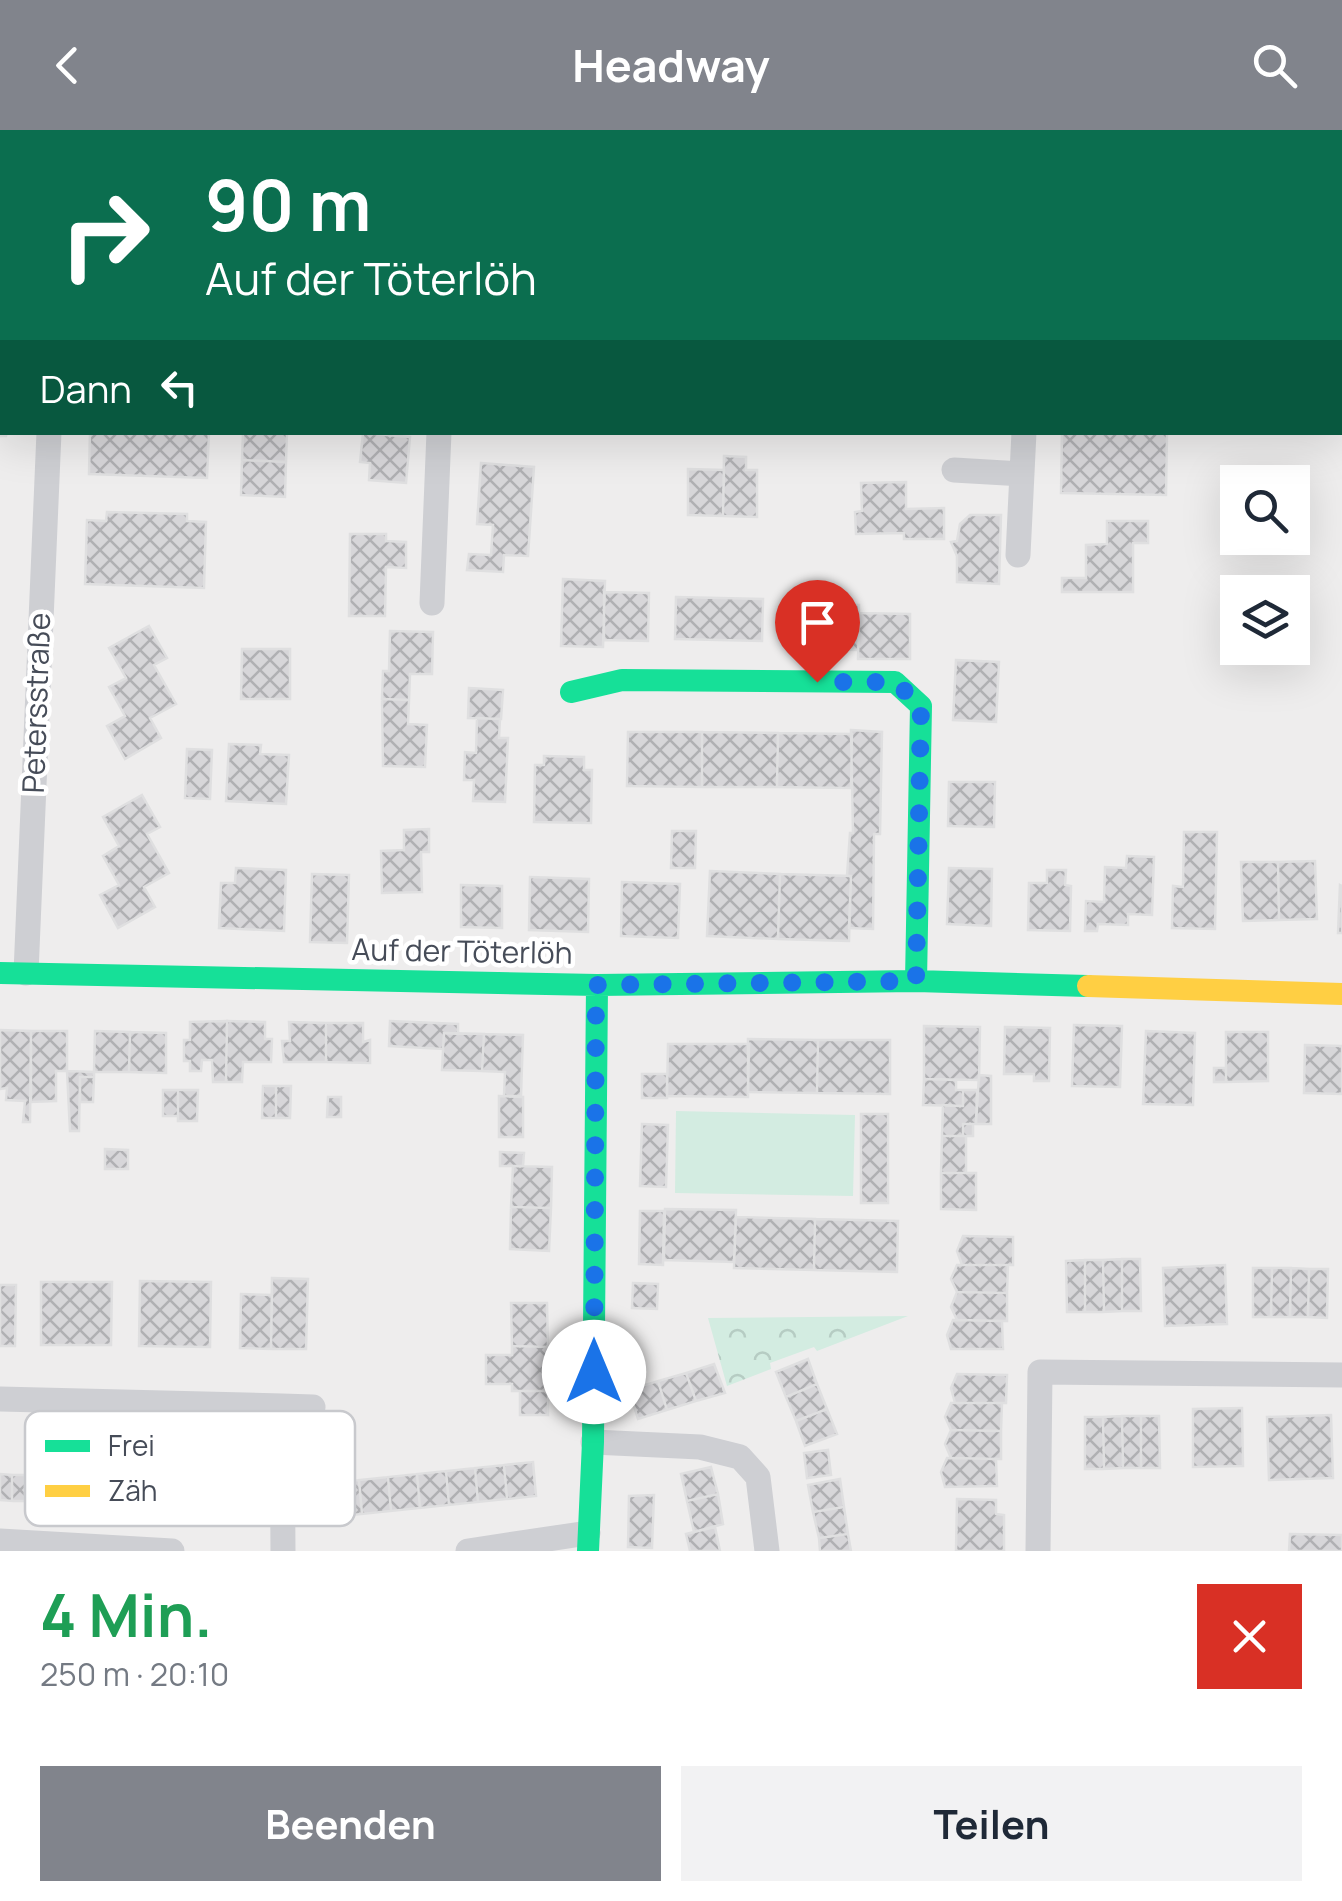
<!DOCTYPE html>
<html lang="de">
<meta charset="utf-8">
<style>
:root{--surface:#fff;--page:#f2f2f3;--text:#1f2937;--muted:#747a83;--accent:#81848c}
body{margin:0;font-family:Manrope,sans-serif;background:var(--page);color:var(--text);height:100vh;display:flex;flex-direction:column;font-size:38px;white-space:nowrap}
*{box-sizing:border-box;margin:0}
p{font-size:32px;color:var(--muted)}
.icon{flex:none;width:55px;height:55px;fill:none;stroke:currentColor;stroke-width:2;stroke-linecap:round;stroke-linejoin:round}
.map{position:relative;height:1421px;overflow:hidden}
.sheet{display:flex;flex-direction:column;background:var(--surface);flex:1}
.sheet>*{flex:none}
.banner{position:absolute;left:0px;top:0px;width:1342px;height:305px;box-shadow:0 10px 40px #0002;background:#0b6e4f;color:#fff;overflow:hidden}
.controls{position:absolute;left:1220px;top:335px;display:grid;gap:20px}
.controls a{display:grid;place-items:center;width:90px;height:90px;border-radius:0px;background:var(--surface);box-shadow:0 10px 40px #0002;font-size:50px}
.pin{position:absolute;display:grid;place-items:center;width:85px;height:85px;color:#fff;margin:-102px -42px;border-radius:50% 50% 50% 0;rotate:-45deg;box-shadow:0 0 10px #0007}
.pin .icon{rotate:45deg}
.me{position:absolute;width:110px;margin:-55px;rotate:0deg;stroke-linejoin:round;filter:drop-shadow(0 0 8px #0008)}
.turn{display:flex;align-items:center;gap:35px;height:210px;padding:0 40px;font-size:45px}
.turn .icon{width:130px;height:130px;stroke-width:2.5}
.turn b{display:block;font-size:70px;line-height:85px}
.then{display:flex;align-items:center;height:95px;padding:0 40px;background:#0003;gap:20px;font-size:38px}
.round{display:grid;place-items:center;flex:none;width:105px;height:105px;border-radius:0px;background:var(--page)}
.head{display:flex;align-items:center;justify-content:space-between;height:170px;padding:0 40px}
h1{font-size:60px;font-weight:700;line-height:75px;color:#1e9e55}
.cta{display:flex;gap:20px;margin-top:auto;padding:20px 40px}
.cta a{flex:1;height:115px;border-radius:0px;background:var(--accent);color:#fff;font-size:40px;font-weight:700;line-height:115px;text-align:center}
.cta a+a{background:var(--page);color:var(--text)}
header{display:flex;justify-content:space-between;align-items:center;height:130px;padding:0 40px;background:var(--accent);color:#fff;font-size:45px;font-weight:700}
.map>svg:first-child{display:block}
</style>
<header><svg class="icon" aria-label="back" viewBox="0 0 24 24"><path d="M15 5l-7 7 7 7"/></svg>Headway<svg class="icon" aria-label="search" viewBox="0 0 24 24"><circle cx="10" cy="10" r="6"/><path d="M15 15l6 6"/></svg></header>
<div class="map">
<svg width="1342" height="1421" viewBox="0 0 1342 1421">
<defs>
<pattern id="forest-crowns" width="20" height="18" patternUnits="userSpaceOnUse" patternTransform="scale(2.5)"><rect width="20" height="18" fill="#d3ece1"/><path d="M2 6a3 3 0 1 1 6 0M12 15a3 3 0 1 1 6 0" fill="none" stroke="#b6ccc3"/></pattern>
<pattern id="building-cross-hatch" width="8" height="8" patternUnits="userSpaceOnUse" patternTransform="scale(2.5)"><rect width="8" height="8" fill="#d7d6d9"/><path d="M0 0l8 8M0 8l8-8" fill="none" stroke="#b0b0b3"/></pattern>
</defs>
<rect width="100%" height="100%" fill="#eeeded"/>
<!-- grass -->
<path fill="#d3ece1" d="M676 981 855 985 853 1066 675 1063Z"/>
<!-- forest -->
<path fill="url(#forest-crowns)" d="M908 1186 817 1221 814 1217 770 1233 771 1239 727 1256 708 1188Z"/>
<!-- building -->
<path fill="url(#building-cross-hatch)" stroke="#dfdfe0" stroke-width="2.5" d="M104 0H146V2H104Z
M287 0H372L287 2Z
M507 0H582L506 2Z
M0 9H2V55H0Z
M1340 31H1342V86H1340Z
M0 148H2L1 218H0Z
M0 243 2 302H7L6 306H0Z
M90 302H209L207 348 89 344Z
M243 302H287L286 332 242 330Z
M1062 302H1167L1166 365 1061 363Z
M363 303 410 307 406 353 369 350 370 333 360 332Z
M724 326 746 327V340H757V387L723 386Z
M242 330 286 332 285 367 241 365Z
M481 333 534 337 528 426 504 425 503 442 467 440 469 424 491 425 493 395 477 394Z
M688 339 724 340 723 386 688 385Z
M906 352V379L944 378V409H904V403L856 404 855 382 862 381 861 353Z
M107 382 187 384V391L206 392 204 458 85 454 87 390 106 391Z
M970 385H1001L999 454 957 452V426L951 412 957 411 960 394Z
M1107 391H1148V413H1133V462H1062V448H1086V415L1107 414Z
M350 404H386V411L406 412V438L386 437 385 486H349Z
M563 449 605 451 603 517 561 516Z
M604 462 649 463 648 511 604 510Z
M676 467 763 469 762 511 675 509Z
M804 474 859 475 858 520 803 519Z
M859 483 910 484V529H858Z
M149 496 167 528 154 535 176 574 150 588 161 608 125 629 107 596 125 586 109 557 126 548 109 518Z
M390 501 433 502 432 544H410L409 570 382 569 383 541H389Z
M242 519H290V569H241Z
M956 530 999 532 996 592 953 590Z
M469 558 503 560 501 589 468 588Z
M382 569 409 570 408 594 427 595 425 637 383 636Z
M477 588 500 589 499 608H508L505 672 473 671 474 650H464L465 622 476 623Z
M851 600 882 602 880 704H874L873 799 849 798 851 746H847L850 703H853Z
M628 602H702V657L627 656Z
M702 602 778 603 777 657H702Z
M778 603 852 604 851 658 777 657Z
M229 614 261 615 260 624 289 625 286 674 226 671Z
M187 619 212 620 210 669 185 668Z
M544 626 584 627V640H592L591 693 534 692 535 635H544Z
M949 652H995L994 697 948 696Z
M142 665 160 697 147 704 169 743 144 757 155 777 118 798 100 765 119 755 103 726 119 716 103 687Z
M429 699V722H421L422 762 382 763 381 721 404 720V700Z
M672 701H696L695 738H671Z
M1184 702H1217L1215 799 1172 798 1173 756 1183 757Z
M1127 726 1154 727 1152 785 1128 784V795L1098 794 1097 801H1085L1086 771 1104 772 1105 737 1126 738Z
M1315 731 1317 789 1279 790 1278 732Z
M1241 732H1278L1279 790 1243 791Z
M236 738 286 740 284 801 219 798 221 753H235Z
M949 738 992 739 991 796 947 794Z
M1047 740H1066L1065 755 1071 756 1070 801 1028 800 1029 753H1047Z
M710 741 780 744 778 809 707 806Z
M312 744 349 745 347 813 310 812Z
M780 744 851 746 849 811 778 809Z
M530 747 589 749 588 802 529 800Z
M622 752 680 754 678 808 621 806Z
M461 755 502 756V798L461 797Z
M1340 755 1342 756V803H1338Z
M227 891 265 892V909H272L271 932H243L242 952H226Z
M227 891 226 952H213L212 930H202L201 941H190V931H184V910H190V892Z
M390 891 458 894V904L444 903 443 919 389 916Z
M289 892 326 893V932H284L282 911H290Z
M326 893H363V912L370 910V933L326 932Z
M1074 895 1122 896 1120 957 1072 956Z
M924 896 980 897 979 950 924 949Z
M1005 897 1050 898 1049 951H1034V944H1004Z
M0 900 31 901 30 992H23L25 971 6 970 7 958 0 959Z
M31 901H67V941H56V971L31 972Z
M95 901 130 902 129 942H94Z
M1146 901 1195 903 1193 975 1143 974Z
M130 902 166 903V943L129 942Z
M1226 902H1268V951L1226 952Z
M444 903 484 904 482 941 442 940Z
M484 904 523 905 521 966H504L505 942 482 941Z
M748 909 818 910 817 963 748 962Z
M818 910H890V964L817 963Z
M668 914H749L748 967 667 966Z
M1305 915 1342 916V964L1304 963Z
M1214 938H1226V952H1214Z
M67 941 94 942V947H80L79 1001H70Z
M642 944H667V968H642Z
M979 945 991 946V994H976Z
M80 947H94L93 972H80Z
M924 949 956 950V960H963V976L923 975Z
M263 956H276V988H262Z
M276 956H291L290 988H276Z
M163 960H178V986H163Z
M178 960H198L197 991H178Z
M963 960H977L976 994H963V1006H942L943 975 963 976Z
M499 966 523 967V1007H499Z
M328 967H341V987H327Z
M861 984H888V1073H861Z
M642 994 668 995 666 1057 640 1056Z
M963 994H973V1006H963Z
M942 1006H966V1043H941Z
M105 1019 128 1020V1039H105Z
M500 1022 524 1023 523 1036H500Z
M513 1036 552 1037 551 1078 511 1077Z
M941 1043H976V1080L941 1079Z
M511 1077 551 1078 549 1121 510 1119Z
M665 1079 736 1080 734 1132 664 1130Z
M640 1081H664L663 1135 639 1134Z
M736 1087 815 1089 814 1140 734 1138Z
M815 1089 898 1091 897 1142 814 1140Z
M963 1106 1013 1107V1135H962L957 1121Z
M1122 1129V1181L1104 1182 1103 1130Z
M1122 1129H1140L1141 1181H1122Z
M1085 1130V1182H1067L1066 1131Z
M1085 1130H1103L1104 1182H1085Z
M957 1135H1008L1007 1163 957 1162 951 1149Z
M1225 1135 1227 1194 1165 1196 1163 1138Z
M1253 1138H1272L1271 1187H1253Z
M1272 1138H1291L1290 1187H1271Z
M1291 1138 1309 1139 1308 1187H1290Z
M1309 1139H1328L1327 1188 1308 1187Z
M272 1148 308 1149 306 1219H271Z
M140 1151 211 1152 210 1217 139 1216Z
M41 1152H112L111 1215H41Z
M633 1153 658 1154 657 1179 632 1178Z
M0 1155H16L15 1216H0Z
M957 1162 1007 1163V1191L957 1190 951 1177Z
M241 1164 272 1165 271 1219 240 1218Z
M511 1173H547L548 1217 512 1216Z
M953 1190 1002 1191 1003 1219H951L947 1205Z
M512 1216 548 1217V1261H512V1254H486V1225H512Z
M808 1229 817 1254 786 1267 776 1242Z
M714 1234 725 1263 696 1271 686 1243Z
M686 1243 696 1271 667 1280 658 1251Z
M957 1244 1007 1245 1006 1273H955L951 1258Z
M658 1251 667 1280 638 1289 629 1260Z
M817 1254 827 1279 796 1291 786 1267Z
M520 1261H548V1285H520Z
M951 1273H1002L1001 1301 951 1300 945 1287Z
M1242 1278 1243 1336 1193 1337V1279Z
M827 1279 837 1304 805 1316 796 1291Z
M1331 1285 1333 1348 1269 1350 1267 1287Z
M1122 1286H1141V1338H1123Z
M1122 1286 1123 1338 1104 1339 1103 1287Z
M1141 1286H1159L1160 1338H1141Z
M1085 1287H1103L1104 1339H1085Z
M951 1300 1001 1301V1329L951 1328 945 1314Z
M828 1320 831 1345 807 1348 804 1323Z
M947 1328 996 1329 997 1356 945 1357 941 1342Z
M533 1332 536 1366 507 1369 504 1335Z
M504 1335 507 1369 478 1372 475 1338Z
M711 1337 718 1364 687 1371 681 1344Z
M475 1338 478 1372 449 1375 446 1341Z
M446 1341 449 1375 420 1378 417 1344Z
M0 1344 12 1345V1371L0 1370Z
M417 1344 420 1378 391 1381 388 1347Z
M12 1345H25V1371H12Z
M388 1347 391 1381 362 1384 359 1350Z
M840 1349 844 1377 813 1382 808 1355Z
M359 1350 362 1384 333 1387 330 1353Z
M718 1364 723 1394 694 1402 687 1371Z
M654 1365 652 1418 628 1417 629 1366Z
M957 1369 996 1370V1384L1004 1385V1421H956Z
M844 1377 848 1404 819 1408 813 1382Z
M715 1397 720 1421H690L686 1404Z
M848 1404 851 1421H820L819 1408Z
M1290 1404 1342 1405V1421H1289Z"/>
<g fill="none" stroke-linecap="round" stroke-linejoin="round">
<!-- street -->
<path stroke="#cecfd3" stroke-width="25" d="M60 2V0
M0 106H2
M1340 128H1342
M954 340 1022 344
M1018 425 1024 302
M432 473 439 302
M26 843 49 302
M0 1269 282 1276 283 1421
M282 1276 313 1277
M593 1312 700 1317 740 1327 758 1347 767 1421
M0 1411 172 1421
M468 1421 588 1403
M1038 1421 1040 1242 1342 1245"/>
<!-- fast -->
<path stroke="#16e098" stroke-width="22" d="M571 562 622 550 895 552 921 576 916 851
M0 843 597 855 916 851 1088 856
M588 1421 593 1312 597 855"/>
<!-- slow -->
<path stroke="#ffcf43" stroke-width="22" d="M1088 856 1342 864"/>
</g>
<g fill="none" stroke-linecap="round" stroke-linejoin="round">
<!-- route -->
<path stroke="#1a73e8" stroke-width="18" stroke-dasharray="0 32.4" d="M594 1242 596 855 916 851 921 576 895 552H817"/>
</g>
<g text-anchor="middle" stroke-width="9" stroke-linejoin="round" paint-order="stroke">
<!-- street labels -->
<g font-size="30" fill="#464c58" stroke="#fff">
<text transform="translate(37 573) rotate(-88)" y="10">Petersstraße</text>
<text transform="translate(462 822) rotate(1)" y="10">Auf der Töterlöh</text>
</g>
</g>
<!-- legend -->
<rect x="25" y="1281" width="330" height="115" rx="15" fill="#fff" stroke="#c8c9cd" stroke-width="2.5"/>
<rect x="45" y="1310" width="45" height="12" fill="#16e098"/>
<rect x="45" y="1355" width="45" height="12" fill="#ffcf43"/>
<g font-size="28" fill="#464c58">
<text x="108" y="1326">Frei</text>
<text x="108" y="1371">Zäh</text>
</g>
</svg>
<div class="controls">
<a><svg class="icon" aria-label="search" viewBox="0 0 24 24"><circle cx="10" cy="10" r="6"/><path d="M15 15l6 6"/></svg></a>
<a><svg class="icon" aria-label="layers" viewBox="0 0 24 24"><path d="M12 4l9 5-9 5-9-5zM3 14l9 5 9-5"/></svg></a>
</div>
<div class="pin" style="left:817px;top:552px;background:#d93025"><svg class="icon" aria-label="arrive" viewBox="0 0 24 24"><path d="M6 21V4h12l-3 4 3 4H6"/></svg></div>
<svg class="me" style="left:594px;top:1242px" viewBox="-20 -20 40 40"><circle r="19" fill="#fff"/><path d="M0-13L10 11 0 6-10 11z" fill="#1a73e8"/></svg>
<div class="banner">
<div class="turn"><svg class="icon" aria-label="right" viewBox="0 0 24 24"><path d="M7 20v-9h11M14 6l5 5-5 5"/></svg><div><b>90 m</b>Auf der Töterlöh</div></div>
<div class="then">Dann<svg class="icon" aria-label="left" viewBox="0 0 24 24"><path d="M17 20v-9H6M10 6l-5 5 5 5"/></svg></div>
</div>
</div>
<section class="sheet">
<div class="head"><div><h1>4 Min.</h1><p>250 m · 20:10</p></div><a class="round" style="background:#d93025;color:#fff"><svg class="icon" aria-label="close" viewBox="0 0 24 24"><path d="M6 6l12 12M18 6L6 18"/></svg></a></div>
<div class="cta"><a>Beenden</a><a>Teilen</a></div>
</section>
